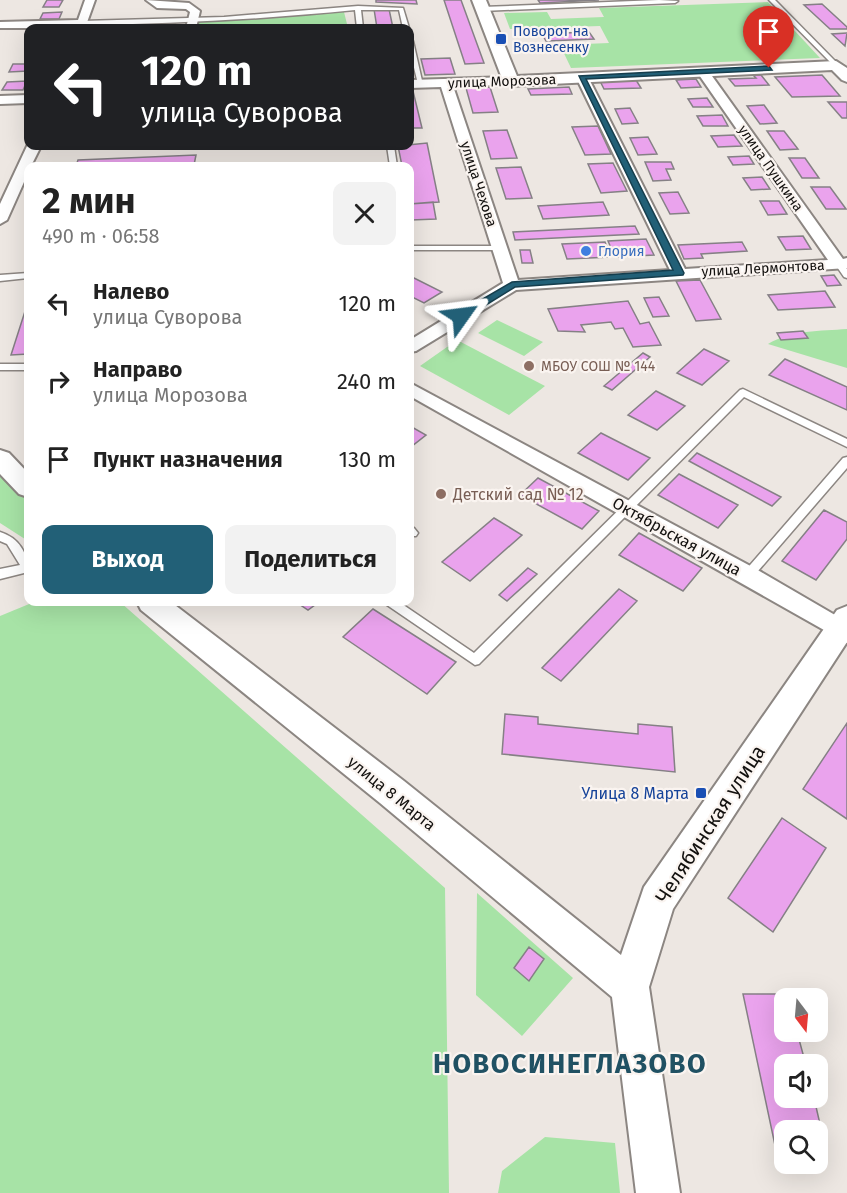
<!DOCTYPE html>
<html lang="ru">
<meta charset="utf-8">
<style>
:root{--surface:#fff;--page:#f2f2f2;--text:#222;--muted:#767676;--accent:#226077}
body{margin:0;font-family:"Fira Sans",sans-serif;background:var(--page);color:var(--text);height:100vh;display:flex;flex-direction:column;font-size:22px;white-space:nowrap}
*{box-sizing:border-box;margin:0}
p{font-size:20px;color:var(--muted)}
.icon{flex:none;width:33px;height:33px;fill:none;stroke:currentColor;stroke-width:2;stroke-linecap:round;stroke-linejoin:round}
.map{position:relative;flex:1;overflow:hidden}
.drawer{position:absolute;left:24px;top:162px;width:390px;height:444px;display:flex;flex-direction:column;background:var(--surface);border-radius:12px;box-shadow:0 6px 24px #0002}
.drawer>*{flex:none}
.banner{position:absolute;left:24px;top:24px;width:390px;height:126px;border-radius:12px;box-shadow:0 6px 24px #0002;background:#202124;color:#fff;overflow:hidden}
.needle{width:39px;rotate:164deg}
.controls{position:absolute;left:774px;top:988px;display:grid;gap:12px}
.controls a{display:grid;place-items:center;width:54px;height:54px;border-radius:12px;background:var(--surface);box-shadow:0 6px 24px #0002;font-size:30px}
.pin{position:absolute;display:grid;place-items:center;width:51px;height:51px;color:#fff;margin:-62px -26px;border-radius:50% 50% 50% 0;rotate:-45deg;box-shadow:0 0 6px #0007}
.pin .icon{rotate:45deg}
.me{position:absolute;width:66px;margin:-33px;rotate:59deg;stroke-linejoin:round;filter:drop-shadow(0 0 4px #0008)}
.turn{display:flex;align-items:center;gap:21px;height:126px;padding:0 18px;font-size:27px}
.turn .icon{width:78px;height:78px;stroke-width:2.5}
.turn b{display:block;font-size:42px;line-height:51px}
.round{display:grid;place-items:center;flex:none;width:63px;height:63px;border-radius:12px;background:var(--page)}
.summary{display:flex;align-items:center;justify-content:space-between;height:102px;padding:0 18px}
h1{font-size:36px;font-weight:700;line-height:45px}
.primary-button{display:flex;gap:12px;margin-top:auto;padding:12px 18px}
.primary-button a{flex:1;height:69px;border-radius:12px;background:var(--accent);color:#fff;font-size:24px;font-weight:700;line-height:69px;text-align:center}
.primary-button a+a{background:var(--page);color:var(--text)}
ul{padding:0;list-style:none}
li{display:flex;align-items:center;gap:18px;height:78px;padding:0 18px}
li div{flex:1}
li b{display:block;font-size:22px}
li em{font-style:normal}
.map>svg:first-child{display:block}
</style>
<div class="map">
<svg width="847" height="1193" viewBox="0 0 847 1193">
<rect width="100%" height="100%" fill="#ede7e2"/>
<!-- green -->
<path fill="#a7e3a6" d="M768 2 820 58 571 68 560 45 609 43 600 26 510 29 504 13 547 12 551 19 604 17 599 8Z
M344 12 348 28H198V22Z
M497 320 543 342 524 356 478 333Z
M847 329V368L768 344C791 330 821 331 847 329Z
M457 340 545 386 509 415 420 366Z
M0 458 28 487V541L0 523Z
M34 602H120L445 888 449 1193H0V616Z
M477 893 573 978 522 1036 476 995Z
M545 1137 615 1143 620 1193H498L502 1171Z"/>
<!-- building -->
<path fill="#eaa3ed" stroke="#858085" stroke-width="1.5" d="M47 0H63L59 7H43Z
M376 0H416L417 4 376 2Z
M444 0H461L484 63 465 64Z
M538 0H599L540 3Z
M822 4 847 27V29H830L804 5Z
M374 9H389L393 28H377Z
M62 12 59 19H40L43 13Z
M589 32 594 39 546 41 542 34Z
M847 33 845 46 832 34Z
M450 58 455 74 425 75 421 59Z
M13 64H28V71L9 72Z
M753 75H761L769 85 735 86 729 79 756 78Z
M822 75 840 96 792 97 775 77Z
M696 79 701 87 681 88 676 80Z
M636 80 641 88 604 89 600 81Z
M27 81 23 90H2L7 82Z
M490 87 498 112 473 113 466 88Z
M569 87 572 94 531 95 528 89Z
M410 91H413L422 128H410Z
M707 98 713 107H693L688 99Z
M828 102H847V118H842Z
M764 105 777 123 760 124 747 106Z
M630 108 638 123 622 124 615 109Z
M722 115 728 126H703L697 116Z
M598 126 611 154 585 155 572 127Z
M507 130 517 158 491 159 483 131Z
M767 131H784L798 149 780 150Z
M734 135 742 146 718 147 711 136Z
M648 137 657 154 638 155 630 138Z
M427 143 439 202 410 204V166H402L398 146Z
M196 155 194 165 76 166 78 160Z
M749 156 754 164 733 165 728 157Z
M789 158H805L819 178H802Z
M645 162H671L674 169H666L671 180 653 181Z
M613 163 627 191 601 193 588 164Z
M521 167 532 198 506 199 496 168Z
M762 177 770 189 751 190 743 178Z
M811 187H830L846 209H826Z
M678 192 689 213 670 214 659 193Z
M760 201H779L787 214 768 215Z
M433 202 436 219 411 220 410 204Z
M603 202 609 215 543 219 538 206Z
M635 226 639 234 515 240 513 232Z
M803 236 811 249 786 250 778 237Z
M646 239 654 255 615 257 608 241Z
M605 242 611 257 567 259 562 244Z
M742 242 747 251 701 254 703 258 684 259 678 245Z
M520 250H530L533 263H522Z
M834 275 841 285 827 286 821 276Z
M410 276 442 292 424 303 410 296Z
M700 280 721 319 696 321 676 281Z
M825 291 835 307 778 310 768 295Z
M659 297 669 316 653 317 644 298Z
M628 301 640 324 649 322 661 345 633 347 623 328 615 329 611 322 581 325 585 332 558 331 548 309Z
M28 302V354L11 355Z
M803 331 808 338 781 340 777 333Z
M704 349 729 361 702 385 677 373Z
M643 353 650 357 612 390 604 386Z
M785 359 847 387V410L769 375Z
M656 391 685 406 657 430 628 415Z
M410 426 426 435 412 446 410 445Z
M601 433 650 458 628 480 578 453Z
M697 453 781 497 772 506 689 461Z
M679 474 738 505 718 528 658 495Z
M538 478 599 511 582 529 520 495Z
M824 510 847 522V539L816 580 782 561Z
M494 518 522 535 470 581 442 562Z
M639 533 702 568 683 591 619 555Z
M528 568 537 574 507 601 499 595Z
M619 589 637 601 561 681 542 668Z
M296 602H319L308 610Z
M373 609 456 662 427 694 343 637Z
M505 714 538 717V724L638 734V724L672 727 675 772 502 754Z
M847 723V819L803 789Z
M782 818 826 848 773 932 728 898Z
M529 947 544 959 529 981 514 968Z
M743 994H788L789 999H784V1032H797L806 1065H784V1098H814L826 1150H818V1131H784V1150H776Z"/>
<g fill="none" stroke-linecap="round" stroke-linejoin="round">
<defs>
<path id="service" d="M659 0 678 1 675 3 482 11 479 9 482 7Z
M769 0H775L838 64V66H834Z
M358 6 403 8 409 28H403L399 10H361L363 28H357L355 10C265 19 173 24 82 25L79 23 82 21 224 17Z
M410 39 413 41 423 85 418 84 410 51Z
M387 146H394L397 166H390Z
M410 246H500L504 248 500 250H410Z
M836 262H842L847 269V278L844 277 835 264Z
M28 273V278L0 281V275Z
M0 364H28V370H0Z
M743 389 847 439V447L744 397 479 664 475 665 387 605 385 602H399L474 653 740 390Z
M847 457V468L752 578H744L742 575 744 572 843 458Z
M410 527 414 528 418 533 416 536H410Z
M0 532C19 538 28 553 28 572L0 579V569L20 565 7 544 0 541Z"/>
<path id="minor" d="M85 0H95L85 28H0V22L78 20Z
M146 0 189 3 200 11 196 28H186L190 12 186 9 157 8Z
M703 68 707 69 843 259 847 258V268L516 290 416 351 410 352V340L503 283 441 87 410 88V80L511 77 517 81 511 85 453 86 518 280 670 270 576 77 582 73 588 77 685 269 828 260 697 72Z
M28 95V103L0 104V96Z
M28 144 41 146 31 166H28V173L7 220 0 224V204Z
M410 383 756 569 847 622V643L410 396Z"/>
<path id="tertiary" d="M472 0H486L517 76 836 61 847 68V82L842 80 832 70 511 86 503 81Z
M0 450 9 453 28 473V497L19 494 0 474Z
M137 602H171L404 781 621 955 644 887 837 610 847 606V642L673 909 649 987 680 1193H636L612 997 380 803 141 610Z"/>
</defs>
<!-- service casing -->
<use href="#service" stroke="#8c8682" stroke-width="3"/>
<!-- minor casing -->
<use href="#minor" stroke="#8c8682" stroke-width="4"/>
<!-- tertiary casing -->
<use href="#tertiary" stroke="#8c8682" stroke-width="4"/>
<!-- service -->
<use href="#service" fill="#fff" fill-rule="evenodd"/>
<!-- minor -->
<use href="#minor" fill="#fff" fill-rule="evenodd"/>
<!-- tertiary -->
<use href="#tertiary" fill="#fff" fill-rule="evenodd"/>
</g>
<!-- route -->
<path fill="#226077" stroke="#163e4d" stroke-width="1.5" d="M769 66 772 70 586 79 684 273 683 275 515 287 465 318H457V314L512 282 673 270 579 76Z"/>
<!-- markers -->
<g fill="#1a4fb4" stroke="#faf4f0" stroke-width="2">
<rect x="495" y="33" width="12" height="12" rx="3"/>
<rect x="695" y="787" width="12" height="12" rx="3"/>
</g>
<circle fill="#3f7fe0" stroke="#faf4f0" stroke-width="2" cx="586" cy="251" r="6"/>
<g fill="#8d6e63" stroke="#faf4f0" stroke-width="2">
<circle cx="529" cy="366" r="6"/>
<circle cx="441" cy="494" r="6"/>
</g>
<g text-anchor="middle" stroke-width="4.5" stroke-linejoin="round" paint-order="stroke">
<!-- far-transit labels -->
<g font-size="14" fill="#164399" stroke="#faf4f0" text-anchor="start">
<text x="513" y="36">Поворот на<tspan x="513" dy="16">Вознесенку</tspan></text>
</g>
<!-- far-street labels -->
<g font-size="14" fill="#12100e" stroke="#faf4f0">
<text transform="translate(502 81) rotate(-2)" y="5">улица Морозова</text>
<text transform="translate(771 168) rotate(55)" y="5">улица Пушкина</text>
<text transform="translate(479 184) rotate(72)" y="5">улица Чехова</text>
<text transform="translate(763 268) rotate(-3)" y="5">улица Лермонтова</text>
</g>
<!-- far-shop labels -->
<g font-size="14" fill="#366cbe" stroke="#faf4f0" text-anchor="start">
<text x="598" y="256">Глория</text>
</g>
<!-- far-education labels -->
<g font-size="14" fill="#785e54" stroke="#faf4f0" text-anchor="start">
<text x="541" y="371">МБОУ СОШ № 144</text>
</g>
<!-- education labels -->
<g font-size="16" fill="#785e54" stroke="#faf4f0" text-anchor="start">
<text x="453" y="500">Детский сад № 12</text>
</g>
<!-- street labels -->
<g font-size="16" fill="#12100e" stroke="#faf4f0">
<text transform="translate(677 536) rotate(29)" y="6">Октябрьская улица</text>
<text transform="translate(392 793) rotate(39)" y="6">улица 8 Марта</text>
</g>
<!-- transit labels -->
<g font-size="16" fill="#164399" stroke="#faf4f0" text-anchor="end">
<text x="689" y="799">Улица 8 Марта</text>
</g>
<!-- near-street labels -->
<g font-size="20" fill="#12100e" stroke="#faf4f0">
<text transform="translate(710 824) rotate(-57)" y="7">Челябинская улица</text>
</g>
<!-- near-district labels -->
<g font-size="27" font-weight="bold" letter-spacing="1.5" fill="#205163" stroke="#faf4f0">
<text x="570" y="1073">НОВОСИНЕГЛАЗОВО</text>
</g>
</g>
</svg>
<div class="controls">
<a><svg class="needle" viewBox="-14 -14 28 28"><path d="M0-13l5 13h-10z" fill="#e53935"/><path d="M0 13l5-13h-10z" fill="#767676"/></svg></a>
<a><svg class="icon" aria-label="sound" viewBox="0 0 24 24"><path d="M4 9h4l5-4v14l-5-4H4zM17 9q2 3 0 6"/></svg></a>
<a><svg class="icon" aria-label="search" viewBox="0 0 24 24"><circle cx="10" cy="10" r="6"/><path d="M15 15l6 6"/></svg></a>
</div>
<div class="pin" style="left:769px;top:68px;background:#d93025"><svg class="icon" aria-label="arrive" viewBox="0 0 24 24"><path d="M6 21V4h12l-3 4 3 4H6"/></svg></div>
<svg class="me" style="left:461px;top:316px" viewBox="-20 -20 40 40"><path d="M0-17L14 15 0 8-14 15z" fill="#226077" stroke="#fff" stroke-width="4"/></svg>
<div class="banner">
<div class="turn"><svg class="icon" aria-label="left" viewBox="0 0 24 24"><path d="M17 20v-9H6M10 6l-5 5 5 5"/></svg><div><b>120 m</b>улица Суворова</div></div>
</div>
<section class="drawer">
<div class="summary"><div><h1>2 мин</h1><p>490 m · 06:58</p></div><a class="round"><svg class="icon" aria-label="close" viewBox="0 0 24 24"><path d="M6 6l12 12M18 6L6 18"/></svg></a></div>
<ul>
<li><svg class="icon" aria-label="left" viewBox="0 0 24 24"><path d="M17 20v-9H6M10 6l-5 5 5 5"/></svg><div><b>Налево</b><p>улица Суворова</p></div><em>120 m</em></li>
<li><svg class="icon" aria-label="right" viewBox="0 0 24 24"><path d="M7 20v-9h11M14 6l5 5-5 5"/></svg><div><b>Направо</b><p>улица Морозова</p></div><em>240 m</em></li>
<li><svg class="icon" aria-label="arrive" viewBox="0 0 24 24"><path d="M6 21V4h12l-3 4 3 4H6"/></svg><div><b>Пункт назначения</b></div><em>130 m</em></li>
</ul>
<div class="primary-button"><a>Выход</a><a>Поделиться</a></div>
</section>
</div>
